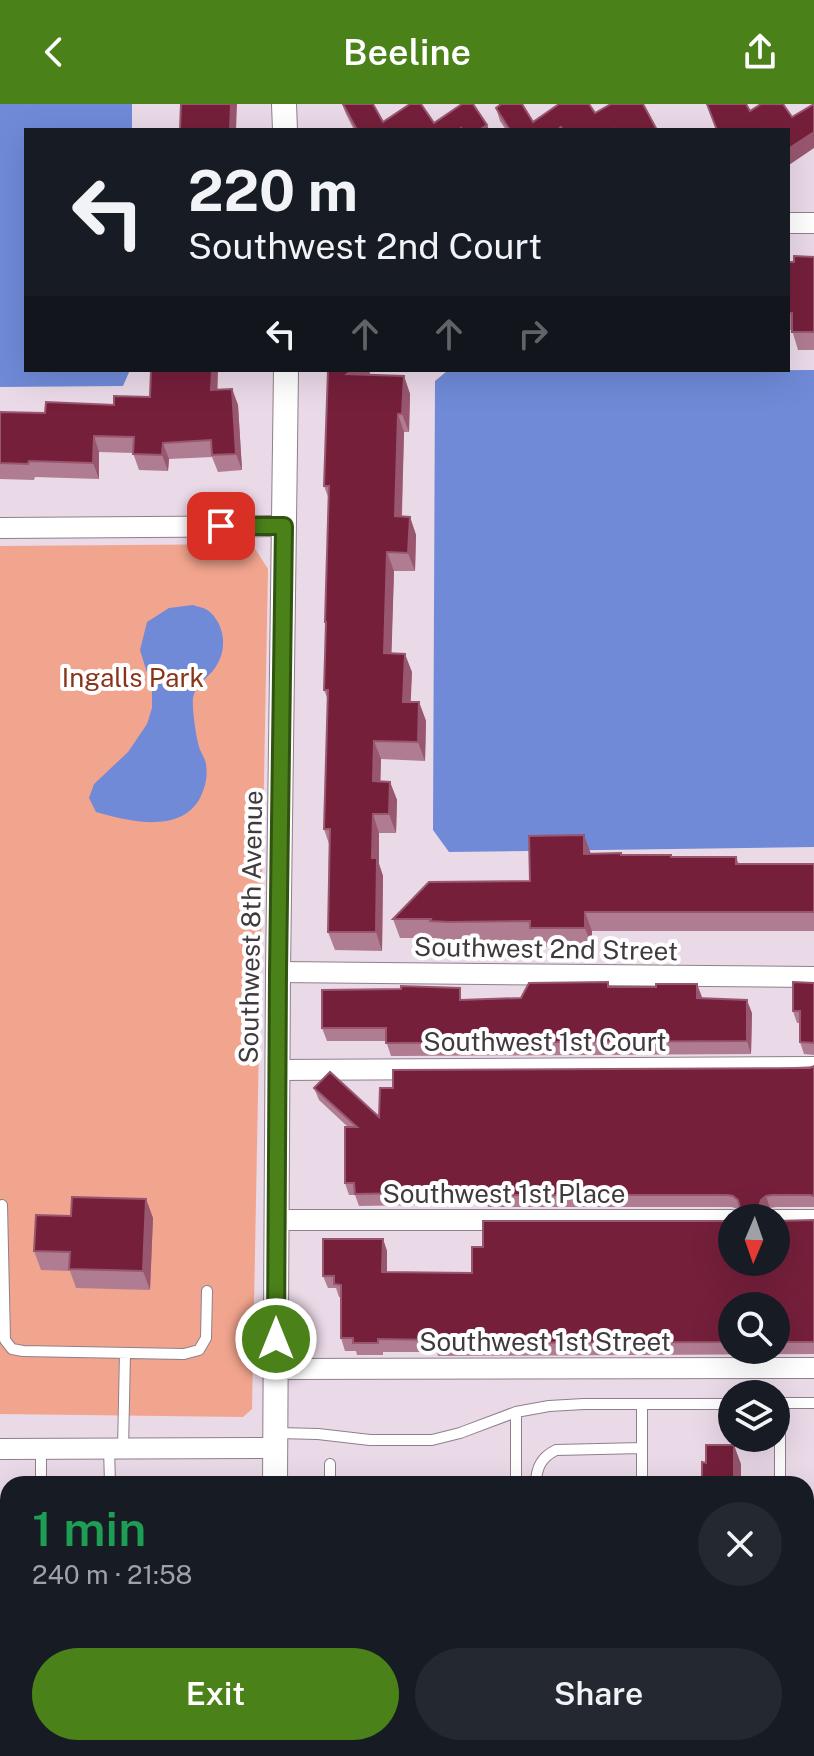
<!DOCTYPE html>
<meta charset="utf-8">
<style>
:root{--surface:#171b24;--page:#242831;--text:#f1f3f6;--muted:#9ea1a6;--accent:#4a8119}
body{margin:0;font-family:"Public Sans",sans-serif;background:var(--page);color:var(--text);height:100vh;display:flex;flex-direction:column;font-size:30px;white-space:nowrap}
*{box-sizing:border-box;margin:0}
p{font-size:26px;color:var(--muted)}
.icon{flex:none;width:44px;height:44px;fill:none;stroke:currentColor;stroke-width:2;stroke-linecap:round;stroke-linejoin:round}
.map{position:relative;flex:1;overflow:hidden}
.side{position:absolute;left:0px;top:1372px;width:814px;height:280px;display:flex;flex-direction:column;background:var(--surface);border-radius:24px 24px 0 0;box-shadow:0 8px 32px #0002}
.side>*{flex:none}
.banner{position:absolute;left:24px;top:24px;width:766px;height:244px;border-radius:0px;box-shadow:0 8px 32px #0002;background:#171b24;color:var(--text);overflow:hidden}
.needle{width:52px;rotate:182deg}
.fabs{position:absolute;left:718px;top:1100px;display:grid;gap:16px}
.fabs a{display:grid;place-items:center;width:72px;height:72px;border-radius:50%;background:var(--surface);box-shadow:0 8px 32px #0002;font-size:40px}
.pin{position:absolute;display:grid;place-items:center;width:68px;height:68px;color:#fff;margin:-34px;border-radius:16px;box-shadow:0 4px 12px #0006}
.me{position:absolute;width:88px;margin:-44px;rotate:0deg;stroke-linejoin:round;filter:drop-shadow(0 0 6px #0008)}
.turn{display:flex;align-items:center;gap:28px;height:168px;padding:0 32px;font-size:36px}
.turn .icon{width:104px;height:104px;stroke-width:2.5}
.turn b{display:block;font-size:56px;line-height:68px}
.lanes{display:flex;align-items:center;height:76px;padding:0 32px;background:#0003;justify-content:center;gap:40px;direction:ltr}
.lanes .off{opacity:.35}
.round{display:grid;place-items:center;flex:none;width:84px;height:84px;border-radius:42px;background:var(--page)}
.overview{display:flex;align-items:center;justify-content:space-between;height:136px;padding:0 32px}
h1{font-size:48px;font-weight:600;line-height:60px;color:#1e9e55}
.primary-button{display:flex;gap:16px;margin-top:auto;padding:16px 32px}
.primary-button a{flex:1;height:92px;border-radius:48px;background:var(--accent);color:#fff;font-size:32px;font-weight:600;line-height:92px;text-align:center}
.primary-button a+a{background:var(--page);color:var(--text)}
header{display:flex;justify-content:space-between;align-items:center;height:104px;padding:0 32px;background:var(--accent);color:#fff;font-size:36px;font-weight:600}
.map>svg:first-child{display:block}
</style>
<header><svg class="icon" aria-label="back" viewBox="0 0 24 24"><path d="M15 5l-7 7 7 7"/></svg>Beeline<svg class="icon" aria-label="share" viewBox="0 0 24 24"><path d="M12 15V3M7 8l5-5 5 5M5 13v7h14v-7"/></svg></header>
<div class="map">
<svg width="814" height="1652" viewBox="0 0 814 1652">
<rect width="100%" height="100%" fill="#ead9e7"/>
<!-- green -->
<path fill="#f2a58e" d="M252 440 268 465 252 1305 243 1313 0 1310V442Z"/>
<!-- water -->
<path fill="#708ad8" d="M0 0H132V26H26V266H130L123 282 0 283Z
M814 266V743L449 748 433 726 435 277 447 267Z
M193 501C199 503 206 504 210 508 226 523 227 547 215 564 208 574 195 581 193 594 192 606 196 632 199 643 201 649 205 654 206 660 208 674 205 684 199 696 178 730 128 717 96 708L89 694 94 680 128 648 147 620 152 604V585L140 546 147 518 169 504Z"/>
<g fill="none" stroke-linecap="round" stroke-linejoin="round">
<defs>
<path id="service" d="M2 1101 5 1236 12 1245 23 1247 184 1250 199 1246 206 1234 207 1187
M642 1301V1380
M516 1308V1380
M277 1329 318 1330 370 1336H432L460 1329 516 1308 549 1302 584 1300H732
M109 1344 110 1380
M123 1345 125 1249
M330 1360V1380
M41 1380V1345
M536 1380C536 1363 542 1353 556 1346L642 1344
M780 1380V1299H814
M806 1505H814"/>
<path id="minor" d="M788 119H814
M0 424 284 422
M278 868 814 873
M277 966 814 963
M276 1116H732
M776 1116H814
M275 1265 814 1264
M0 1345 275 1344"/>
<path id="tertiary" d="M284 0 285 26
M275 1380 278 868 286 266
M276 1644V1652"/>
<path id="primary" d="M32 1652 156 1644
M804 1652 811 1650 814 1644"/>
</defs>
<!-- service casing -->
<use href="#service" stroke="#8f7f8b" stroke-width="12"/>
<!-- minor casing -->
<use href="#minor" stroke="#8f7f8b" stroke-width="22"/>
<!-- tertiary casing -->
<use href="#tertiary" stroke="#8f7f8b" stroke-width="26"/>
<!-- primary casing -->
<use href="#primary" stroke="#8f7f8b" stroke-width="32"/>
<!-- service -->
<use href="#service" stroke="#fff" stroke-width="10"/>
<!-- minor -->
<use href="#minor" stroke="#fff" stroke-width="20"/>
<!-- tertiary -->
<use href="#tertiary" stroke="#fff" stroke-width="24"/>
<!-- primary -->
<use href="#primary" stroke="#fff" stroke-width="30"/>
</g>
<!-- wall -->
<path fill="#b07c91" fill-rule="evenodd" d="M342 0 383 18 487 21 489 26H354L346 10Z
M496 4 533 18 595 9 657 26H506L500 17Z
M814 153V246H798L792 226H788V158H794Z
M328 266H369L370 271 404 272 410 290 409 328H404L402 413H410L416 431 415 467H394L391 549 412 568 410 598H419L426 617 425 657 381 655 380 677 390 678 397 696 396 729H379V760L383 772 382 847 335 846 328 828 329 740 324 725 328 596 324 586 326 522 325 518 329 395 324 382Z
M232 285 238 301 242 366 218 368 212 353 169 355 168 367 139 366 133 349 99 348V375L35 373 34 376 0 375V308L45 309 114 301 150 293Z
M591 750 672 753H736L739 760H814V827H592V843H537L534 836 456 837 437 836V834H400L393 815 530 777Z
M608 878 610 883 702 894 752 909 751 950 398 952H391L386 937H327L322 924 465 896 521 894Z
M814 879V951L804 950 800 938V919H797L793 907Z
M814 962V1103H776L770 1104 765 1109 740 1106 732 1103H488L487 1100 482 1099 429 1098 417 1099 416 1101 359 1102 355 1091H349L345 1079 348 1023 319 996 314 984 379 1013 393 984Z
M146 1095 153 1114 150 1186 76 1184 70 1167 41 1166 34 1147 71 1112Z
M814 1116V1250L438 1252 437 1248H383V1251H357L356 1247H345L341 1234V1193H339L336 1184H328L323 1172 383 1135 387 1147V1168L472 1169 483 1143 728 1117H810ZM732 1202H776V1246H732Z
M0 1501H8V1575H0Z"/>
<!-- shaded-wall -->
<path fill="#98576f" d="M231 0H237L236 26H230Z
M487 21 489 26H479Z
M814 28V44L789 61 788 45Z
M212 266H218L217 303 211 286Z
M352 266H369L371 274 347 270Z
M404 272 410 290 409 328 402 310Z
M232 285 238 301 242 366 236 350Z
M398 310 404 328 401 431 395 412Z
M94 332 99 348V375L93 359Z
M163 339 169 355 168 367 162 351Z
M410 413 416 431 415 467 408 449Z
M387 448 394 467 391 567 384 549Z
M405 550 412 568 410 616 403 598Z
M419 598 426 617 425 657 418 638Z
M374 637 381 655 380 696 373 677Z
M390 678 397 696 396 729 389 710Z
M373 710 379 729V760L383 772 382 847 376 828 372 754Z
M584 731 591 750H584Z
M585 808 592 827V843L585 824Z
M697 880 702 893V907L697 894Z
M747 896 752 909 751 950 747 937Z
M766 1092 770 1104 765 1109 764 1114H762L759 1103 761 1096Z
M146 1095 153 1114 150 1186 143 1167Z
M383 1135 387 1147V1180L382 1168Z
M734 1341 741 1360V1380H734Z"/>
<!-- building -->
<path fill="#751f3b" stroke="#98576f" stroke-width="2" d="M181 0H231L230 26H180Z
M343 0H373L383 18 410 0H421L434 19 462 0H473L487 21 479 26H462L461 24 459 26H357Z
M501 0H522L533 18 559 0H589L595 9 611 0H643L657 26H615V25L613 26H563L561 23 557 26H510L496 4Z
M707 0H746L750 7 761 0H783L792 13 814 0V28L788 45V26H717Z
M794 152 814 153V228H792V209H788V158H794Z
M151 266H212L211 286 232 285 236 350 212 351 211 336 163 339 162 351 133 350 134 333 94 332 93 359 29 357 28 360 0 359V308L45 309 46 298 114 301V292L150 293Z
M328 266H352L347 270 404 272 402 310H398L395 412 410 413 408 449 387 448 384 549 405 550 403 598H419L418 638 374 637 373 677 390 678 389 710H373L372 754H377L376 828H328L330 725H324L328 586H324L326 518H325L329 382H324Z
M584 731V750L621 749V751H671V753H736V760H814V808H585V824H530V817L449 818 430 817 431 815H393L429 778 530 777 529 732Z
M608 878V883H656V880H697V894L747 896V937L393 939H386V924H322V886L401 885V882L460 884V896L521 894 529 879Z
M793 878 814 879V939L800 938V907H793Z
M814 962V1092L810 1091H772L766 1092 761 1096 759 1103 760 1109 764 1114H735L740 1104 738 1096 733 1092 728 1091H484V1088L477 1086 425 1085 412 1087V1089L355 1090 354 1079H345V1023H357L314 984 330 968 379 1013 380 984H393V966L810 964Z
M72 1093 146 1095 143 1167 69 1165 70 1148 34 1147 36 1111 71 1112Z
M732 1115V1158H776V1117L814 1116V1238H776V1202H732V1238L434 1239V1236L378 1235V1239H353V1234H341V1181L334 1180V1172H323V1135H383L382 1168 472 1169V1143H483V1117H728Z
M706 1341H734V1380H702V1358L706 1359Z
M543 1378 577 1379V1380H543Z
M0 1501H8V1556H0Z"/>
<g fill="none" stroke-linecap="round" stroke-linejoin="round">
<defs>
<path id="route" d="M221 422H284L278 868 276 1235"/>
</defs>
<!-- route casing -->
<use href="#route" stroke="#305410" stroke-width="20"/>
<!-- route -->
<use href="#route" stroke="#4a8119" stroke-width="14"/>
</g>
<g text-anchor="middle" stroke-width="8" stroke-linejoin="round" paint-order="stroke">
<!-- park labels -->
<g font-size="26" fill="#89351b" stroke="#fff">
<text x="133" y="583">Ingalls Park</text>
</g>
<!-- street labels -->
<g font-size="26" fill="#40393e" stroke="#fff">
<text transform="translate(251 823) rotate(-89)" y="9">Southwest 8th Avenue</text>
<text transform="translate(546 845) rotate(1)" y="9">Southwest 2nd Street</text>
<text x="545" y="947">Southwest 1st Court</text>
<text x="504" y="1099">Southwest 1st Place</text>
<text x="545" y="1247">Southwest 1st Street</text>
</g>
</g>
</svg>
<div class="fabs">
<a><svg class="needle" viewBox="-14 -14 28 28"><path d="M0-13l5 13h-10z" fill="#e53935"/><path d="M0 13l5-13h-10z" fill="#9ea1a6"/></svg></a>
<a><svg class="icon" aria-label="search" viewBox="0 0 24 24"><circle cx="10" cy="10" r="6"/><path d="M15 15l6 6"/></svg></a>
<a><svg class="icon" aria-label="layers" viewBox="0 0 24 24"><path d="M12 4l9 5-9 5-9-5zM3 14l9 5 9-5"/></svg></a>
</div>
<div class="pin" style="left:221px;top:422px;background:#d93025"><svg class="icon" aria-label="arrive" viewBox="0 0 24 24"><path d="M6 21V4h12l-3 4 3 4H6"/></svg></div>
<svg class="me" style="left:276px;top:1235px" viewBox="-20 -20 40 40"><circle r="17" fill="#4a8119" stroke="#fff" stroke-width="3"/><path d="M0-11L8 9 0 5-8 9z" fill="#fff"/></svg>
<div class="banner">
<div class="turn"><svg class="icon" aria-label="left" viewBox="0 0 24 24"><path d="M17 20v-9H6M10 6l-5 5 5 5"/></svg><div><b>220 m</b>Southwest 2nd Court</div></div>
<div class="lanes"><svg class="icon" aria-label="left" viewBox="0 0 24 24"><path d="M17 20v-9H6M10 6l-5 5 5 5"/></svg><svg class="icon off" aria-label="ahead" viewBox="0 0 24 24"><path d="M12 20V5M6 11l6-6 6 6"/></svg><svg class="icon off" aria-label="ahead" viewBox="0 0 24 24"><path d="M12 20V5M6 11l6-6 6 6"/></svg><svg class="icon off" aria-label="right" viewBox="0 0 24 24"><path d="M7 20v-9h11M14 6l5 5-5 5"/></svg></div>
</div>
<section class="side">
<div class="overview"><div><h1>1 min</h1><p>240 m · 21:58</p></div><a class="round"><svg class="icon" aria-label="close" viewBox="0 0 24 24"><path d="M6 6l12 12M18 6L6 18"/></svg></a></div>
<div class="primary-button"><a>Exit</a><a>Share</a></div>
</section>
</div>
